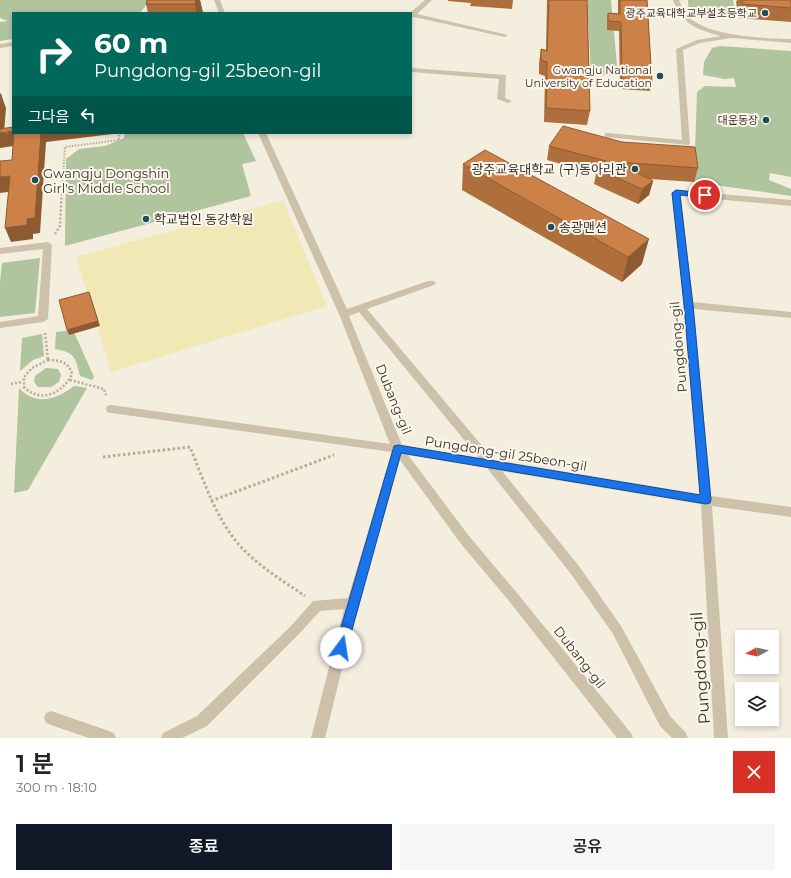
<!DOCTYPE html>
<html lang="ko">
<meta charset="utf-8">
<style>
:root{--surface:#fff;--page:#f6f6f6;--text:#222;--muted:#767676;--accent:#111827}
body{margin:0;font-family:Montserrat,"Noto Sans KR",sans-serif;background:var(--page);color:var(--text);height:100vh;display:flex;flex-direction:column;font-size:15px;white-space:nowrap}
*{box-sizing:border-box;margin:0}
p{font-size:13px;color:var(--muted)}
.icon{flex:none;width:22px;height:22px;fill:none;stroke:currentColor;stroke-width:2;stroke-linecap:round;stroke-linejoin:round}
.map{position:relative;height:738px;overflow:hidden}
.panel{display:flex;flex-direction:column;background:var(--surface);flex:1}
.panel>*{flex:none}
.banner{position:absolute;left:12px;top:12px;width:400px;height:122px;border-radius:0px;box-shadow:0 2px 6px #0003;background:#00695c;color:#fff;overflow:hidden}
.needle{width:26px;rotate:262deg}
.buttons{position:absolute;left:735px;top:630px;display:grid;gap:8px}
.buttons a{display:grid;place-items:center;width:44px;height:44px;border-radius:0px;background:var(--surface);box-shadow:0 2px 6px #0003;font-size:20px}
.pin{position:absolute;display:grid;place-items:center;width:34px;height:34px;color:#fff;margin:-17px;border:2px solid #fff;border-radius:50%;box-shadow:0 1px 4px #0007}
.me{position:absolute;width:44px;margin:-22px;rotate:14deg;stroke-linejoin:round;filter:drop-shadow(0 0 3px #0008)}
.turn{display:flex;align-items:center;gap:14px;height:84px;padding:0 16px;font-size:18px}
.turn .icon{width:52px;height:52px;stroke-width:2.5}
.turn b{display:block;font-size:28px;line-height:34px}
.then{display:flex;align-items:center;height:38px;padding:0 16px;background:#0003;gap:8px;font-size:15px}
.round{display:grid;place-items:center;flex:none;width:42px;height:42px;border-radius:0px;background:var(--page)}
.summary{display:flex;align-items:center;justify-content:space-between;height:68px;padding:0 16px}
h1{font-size:24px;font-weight:600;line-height:30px}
.cta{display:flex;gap:8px;margin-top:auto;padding:8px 16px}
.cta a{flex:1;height:46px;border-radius:0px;background:var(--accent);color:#fff;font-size:16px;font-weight:600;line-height:46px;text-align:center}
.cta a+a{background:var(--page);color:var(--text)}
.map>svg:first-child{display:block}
</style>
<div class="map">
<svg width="791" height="738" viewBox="0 0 791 738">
<rect width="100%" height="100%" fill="#f4eedf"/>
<!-- green -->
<path fill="#b0c49e" d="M0 0H150L140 13H13V39L0 41V22L8 21 0 18Z
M566 0H611L618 76 591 74 587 1Z
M688 0H733L736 17 689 14Z
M720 46 791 51V177L770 173 769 180 791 189V196L694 182 697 92 705 86 736 87 734 78 725 79 703 75 704 62 712 48Z
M125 133H243L256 161 242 164 251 196 65 246 66 159 79 149 105 146 124 138Z
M40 258 35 313 0 317V282L2 263Z
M73 330 94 377 92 380 80 376C75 357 76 353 55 349L56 332Z
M42 334 44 356 33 360 20 371 22 338Z
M46 368 58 369 61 375 59 382 51 387H38L34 382 35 376Z
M74 386 87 388 28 490 14 493 19 388C35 406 57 400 74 386Z"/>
<!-- sand -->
<path fill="#f0e8b5" d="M283 200 327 306 111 372 97 327 100 325 91 297H88L76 257Z"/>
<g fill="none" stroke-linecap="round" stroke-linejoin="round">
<!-- path-far2 -->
<path stroke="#b9ab94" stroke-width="2" stroke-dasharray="1.5 1.5" stroke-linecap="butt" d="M62 188 65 147 119 140V133"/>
<!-- path-far1 -->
<path stroke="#b9ab94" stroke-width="2.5" stroke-dasharray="2 2" stroke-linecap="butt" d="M55 234 60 226 62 187
M45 333 48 360
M48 360C60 360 69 362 72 374 63 393 41 404 24 387V377L32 368Z
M70 380 104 389 106 395
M11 384 23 382"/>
<!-- path -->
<path stroke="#b9ab94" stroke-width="3" stroke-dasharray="2.5 2.5" stroke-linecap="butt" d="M103 457 190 447C204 481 216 520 242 548 260 567 283 581 305 596
M211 501 334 455"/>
<!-- lane -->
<path fill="#cdc1aa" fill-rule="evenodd" d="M214 0H220L225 13H219Z
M425 0H432L417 14 508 35 505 37 414 17 411 18 410 13Z
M673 0H679C681 4 682 8 684 11 699 37 764 38 791 39V43L731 38 700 43 683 50 690 143 689 145 605 137V133H608L682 140 676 49 697 40 721 36C696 29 683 25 673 0Z
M13 42V46L0 48V44Z
M411 68 506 75 505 98 512 101 508 103 497 99 499 79 411 72Z
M258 133H266L347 309 428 281H434L436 283 434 285 367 309 494 460 700 494 684 305 672 193 676 190 791 200V206L681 196 693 302 791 312V318L694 309 711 496 791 507V517L712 506 728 738H714L701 504 502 471 579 566 621 626 670 716 686 733 688 738H672L660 726 613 634 571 574 487 468 408 455 469 536 517 593 631 733 633 738H617L509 601 461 544 400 460 358 603 325 738H311L344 609 320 611 299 634 207 726 182 738H161L163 733 197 716 291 626 313 601 348 598 392 452 111 413 107 412 106 409 107 406 111 405 390 444 339 314ZM359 312 479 458 402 445 349 316Z
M48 242 52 245 48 319 43 322 0 328V322L38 316 43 249 0 254V248Z
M51 711 109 731 114 733 116 738H89L51 725 46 723 44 718 46 713Z"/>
</g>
<!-- wall -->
<path fill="#af6f3d" d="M200 0 203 13H148L146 4Z
M448 0H513L512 9 470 6 471 3 448 1Z
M547 0H587L590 111 587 125 544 122 545 76 539 74V63L541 49 546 50Z
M618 0H647L652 82 650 91 620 89 619 31 607 30V22L608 13 618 14Z
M737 0H791V22L739 18 736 2Z
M549 146 698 168 694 182 650 179 653 181 649 195 638 204 594 184 596 174 547 160Z
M463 164 642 264 622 282 462 190Z"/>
<!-- shaded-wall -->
<path fill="#8e5a32" d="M193 0H200L203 13H196L195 4Z
M1 94 6 108 4 133 13 131V133H15L20 145 0 148V105Z
M41 133H113V134L46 142 40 233 33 234V239L11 242 5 228 27 219Z
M10 176 16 191 0 193V177Z
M653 181 649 195 638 204 642 189Z
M649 239 642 264 622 282 628 257Z
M89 292 100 326 69 335 67 330Z"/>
<!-- building -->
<path fill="#cb8147" stroke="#8e5a32" d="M147 0H196L195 4H146Z
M549 0H587L590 111 546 108 547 62 541 60V49L547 51Z
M620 0H647L652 82 622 79 621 22 608 21V13L620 14Z
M742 0H791V8L743 4Z
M0 94H1L0 105Z
M563 126 622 142 695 147 698 168 617 162 653 181 642 189 597 169 606 161 549 146Z
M13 127V131L0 133V129Z
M14 133H41L35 218 27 219V225L5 228 10 176 0 177V161L12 160Z
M485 150 649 239 628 257 463 164Z
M89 292 98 321 67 330 59 300Z"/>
<!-- route -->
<path fill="#1a73e8" stroke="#114b97" d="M676 190 705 193 709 195 705 197 680 195 693 305 711 500 710 503 706 504 401 453 347 648 345 652 341 654 337 652 335 648 394 446 398 445 700 495 684 305 672 193Z"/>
<!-- markers -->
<g fill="#1d4d5e" stroke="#fbf7ec" stroke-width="1.5">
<circle cx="765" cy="13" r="4"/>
<circle cx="660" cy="76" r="4"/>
<circle cx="766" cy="120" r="4"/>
<circle cx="635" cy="169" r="4"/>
<circle cx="35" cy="180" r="4"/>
<circle cx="146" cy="219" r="4"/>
<circle cx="551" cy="227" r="4"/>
</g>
<g text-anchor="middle" stroke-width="4" stroke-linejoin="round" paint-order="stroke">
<!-- far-poi labels -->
<g font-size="11" fill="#3a322a" stroke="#fbf7ec" text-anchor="end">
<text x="757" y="17">광주교육대학교부설초등학교</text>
<text x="652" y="74">Gwangju National<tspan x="652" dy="13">University of Education</tspan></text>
<text x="758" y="124">대운동장</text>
</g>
<!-- poi labels -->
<g font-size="13" fill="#3a322a" stroke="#fbf7ec" text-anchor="start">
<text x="627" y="174" text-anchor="end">광주교육대학교 (구)동아리관</text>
<text x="43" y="178">Gwangju Dongshin<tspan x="43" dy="15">Girl's Middle School</tspan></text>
<text x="154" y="224">학교법인 동강학원</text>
<text x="559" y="232">송광맨션</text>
</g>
<!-- street labels -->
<g font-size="13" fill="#3a322a" stroke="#fbf7ec">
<text transform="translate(678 347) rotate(-95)" y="5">Pungdong-gil</text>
<text transform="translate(394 399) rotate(68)" y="5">Dubang-gil</text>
<text transform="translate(506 453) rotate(9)" y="5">Pungdong-gil 25beon-gil</text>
<text transform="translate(580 657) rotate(52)" y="5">Dubang-gil</text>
</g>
<!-- near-street labels -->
<g font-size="16" fill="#3a322a" stroke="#fbf7ec">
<text transform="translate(700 668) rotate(-94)" y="6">Pungdong-gil</text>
</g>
</g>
</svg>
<div class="buttons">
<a><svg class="needle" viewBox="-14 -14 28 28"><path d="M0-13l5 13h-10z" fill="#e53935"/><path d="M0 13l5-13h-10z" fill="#767676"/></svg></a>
<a><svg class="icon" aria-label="layers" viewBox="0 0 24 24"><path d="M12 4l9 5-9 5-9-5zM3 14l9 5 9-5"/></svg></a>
</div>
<div class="pin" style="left:705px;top:195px;background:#d93025"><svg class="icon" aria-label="arrive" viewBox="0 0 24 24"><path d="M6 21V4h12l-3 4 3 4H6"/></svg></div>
<svg class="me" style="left:341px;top:648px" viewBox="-20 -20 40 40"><circle r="19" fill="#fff"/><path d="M0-13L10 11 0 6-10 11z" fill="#1a73e8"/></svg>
<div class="banner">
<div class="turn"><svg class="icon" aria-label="right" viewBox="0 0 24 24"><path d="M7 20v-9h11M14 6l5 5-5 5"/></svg><div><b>60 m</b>Pungdong-gil 25beon-gil</div></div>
<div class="then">그다음<svg class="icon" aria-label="left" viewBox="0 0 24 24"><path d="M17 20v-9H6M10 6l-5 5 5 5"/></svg></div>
</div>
</div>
<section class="panel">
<div class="summary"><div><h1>1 분</h1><p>300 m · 18:10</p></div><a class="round" style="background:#d93025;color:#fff"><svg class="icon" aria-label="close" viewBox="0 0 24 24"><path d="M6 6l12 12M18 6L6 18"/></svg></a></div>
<div class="cta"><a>종료</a><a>공유</a></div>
</section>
